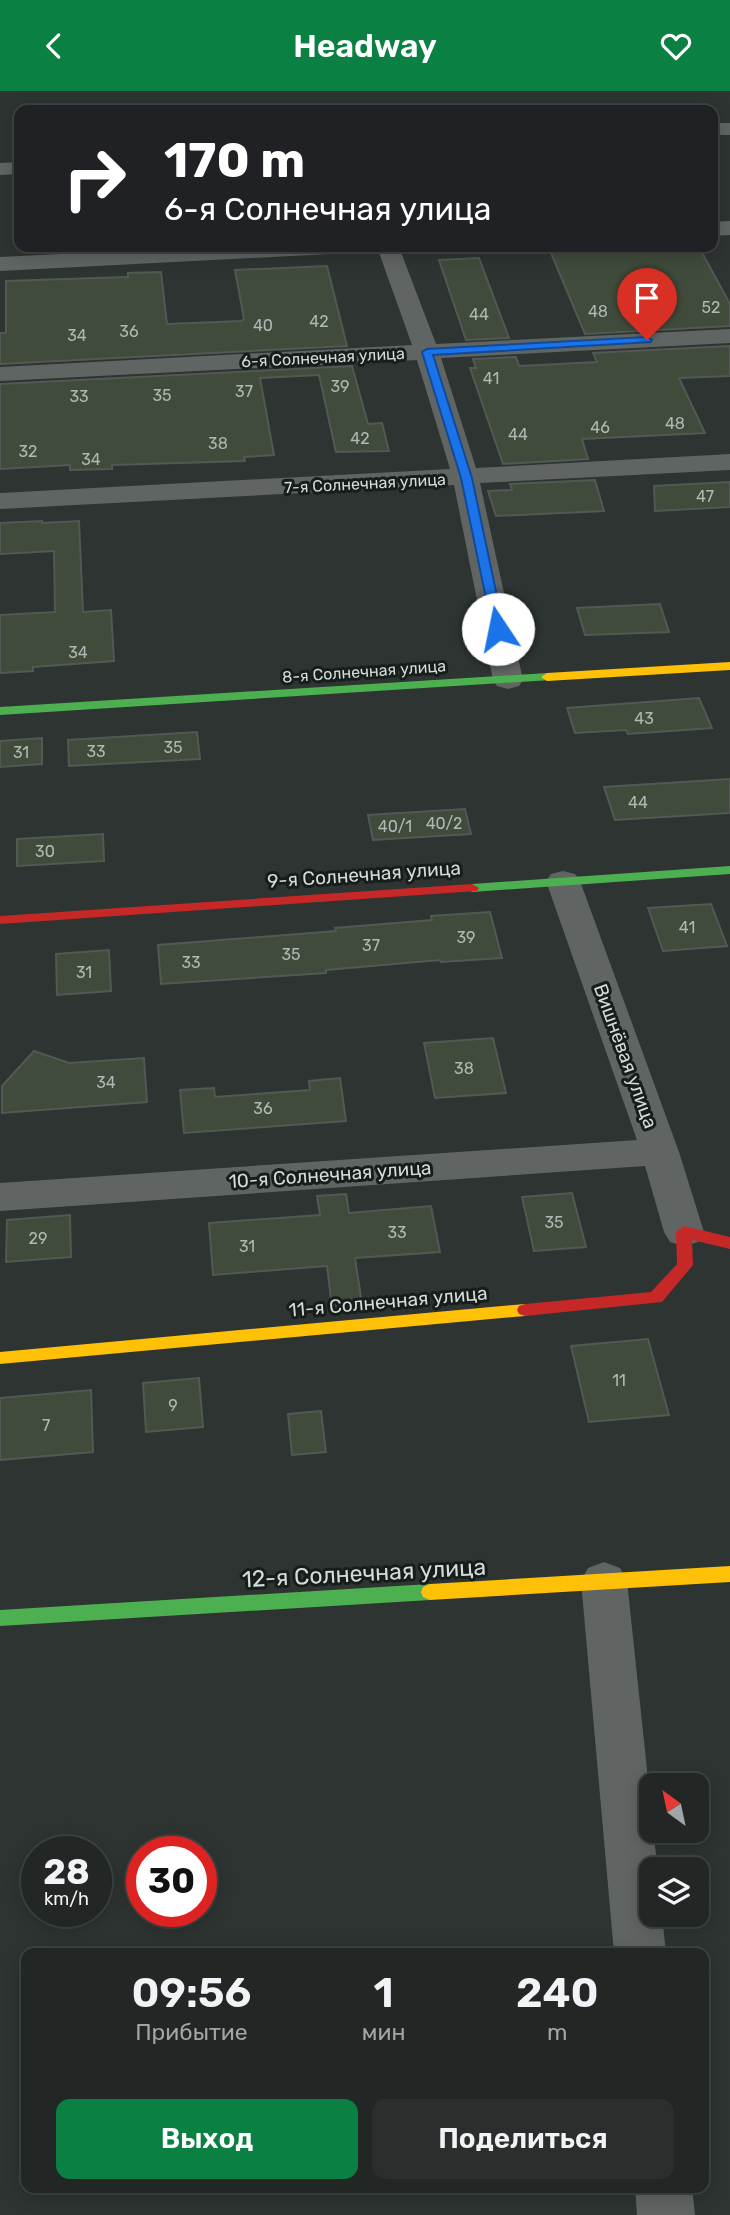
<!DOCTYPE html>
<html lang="ru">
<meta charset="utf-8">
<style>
:root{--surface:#222725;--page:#2a2f2d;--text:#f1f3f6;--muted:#a2a5a7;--line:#3f4442;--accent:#0b8043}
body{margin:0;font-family:Rubik,sans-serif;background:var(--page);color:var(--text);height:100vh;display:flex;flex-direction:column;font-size:26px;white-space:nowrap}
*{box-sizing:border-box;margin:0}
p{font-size:23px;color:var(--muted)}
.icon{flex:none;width:38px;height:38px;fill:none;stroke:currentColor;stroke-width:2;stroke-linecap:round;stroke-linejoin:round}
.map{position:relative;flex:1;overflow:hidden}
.details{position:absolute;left:21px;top:1857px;width:688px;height:245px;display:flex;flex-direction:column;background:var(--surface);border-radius:14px;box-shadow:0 4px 18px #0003,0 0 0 2px var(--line)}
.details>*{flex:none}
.guide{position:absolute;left:14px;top:14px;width:704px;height:147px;border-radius:14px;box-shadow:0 4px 18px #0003,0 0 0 2px var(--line);background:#202124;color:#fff;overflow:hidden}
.needle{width:46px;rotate:327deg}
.buttons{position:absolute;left:639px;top:1682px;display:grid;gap:14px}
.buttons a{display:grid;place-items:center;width:70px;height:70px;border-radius:14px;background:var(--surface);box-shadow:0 4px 18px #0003,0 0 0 2px var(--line);font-size:35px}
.speed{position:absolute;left:21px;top:1745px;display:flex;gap:14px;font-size:35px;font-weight:700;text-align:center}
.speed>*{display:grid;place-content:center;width:91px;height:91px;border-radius:50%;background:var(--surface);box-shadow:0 4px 18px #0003,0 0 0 2px var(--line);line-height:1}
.speed small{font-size:18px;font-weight:400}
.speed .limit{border:10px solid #d22;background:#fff;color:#111}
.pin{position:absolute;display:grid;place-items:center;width:60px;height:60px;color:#fff;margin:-72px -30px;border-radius:50% 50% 50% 0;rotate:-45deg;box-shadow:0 0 7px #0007}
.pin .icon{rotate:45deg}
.me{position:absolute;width:77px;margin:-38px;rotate:349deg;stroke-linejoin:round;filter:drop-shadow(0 0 5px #0008)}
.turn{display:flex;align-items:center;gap:24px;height:147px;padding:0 35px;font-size:32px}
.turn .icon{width:91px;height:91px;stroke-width:2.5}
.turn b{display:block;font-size:49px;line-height:60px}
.eta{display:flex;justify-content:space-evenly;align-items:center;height:119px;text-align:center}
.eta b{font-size:42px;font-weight:600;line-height:49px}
.primary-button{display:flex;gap:14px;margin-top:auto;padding:14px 35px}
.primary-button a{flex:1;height:80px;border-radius:14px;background:var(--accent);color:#fff;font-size:28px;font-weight:600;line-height:80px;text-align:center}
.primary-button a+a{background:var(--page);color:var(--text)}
header{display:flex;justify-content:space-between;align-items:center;height:91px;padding:0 35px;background:var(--accent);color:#fff;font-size:32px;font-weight:600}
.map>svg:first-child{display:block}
</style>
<header><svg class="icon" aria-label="back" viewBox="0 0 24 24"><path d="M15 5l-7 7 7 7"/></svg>Headway<svg class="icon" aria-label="heart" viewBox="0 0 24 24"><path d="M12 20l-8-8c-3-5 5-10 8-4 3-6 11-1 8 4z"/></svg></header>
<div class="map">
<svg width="730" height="2124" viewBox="0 0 730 2124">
<rect width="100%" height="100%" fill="#2d3431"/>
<!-- building -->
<path fill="#404b3b" stroke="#535854" stroke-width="2" d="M699 156 730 213V235L585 243 551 162Z
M479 167 509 247 466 249 439 169Z
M327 175 347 255 0 273V242H6V190L128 186V182L161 181 167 233 241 230 244 228 235 179Z
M730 255V285L679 287 705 342 582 348 588 368 503 373 470 277H476L473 268 516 266 519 275 597 271 593 262Z
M352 275 368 333 382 332 389 360 336 361 319 284 260 287 274 364 244 366 245 370 112 374V378L70 379V374L0 378V293Z
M595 389 604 420 496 425 488 400 512 399 510 393Z
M730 391V416L655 420 654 395Z
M42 430V432L79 430 83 521 111 519 114 570 33 576V580L0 582V524L55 521 54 460 0 463V432Z
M660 513 669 541 585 544 577 517Z
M699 607 712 637 628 643 626 639 575 642 567 617Z
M197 641 200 668 69 675 68 649Z
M42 647V673L0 676V650Z
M730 688V722L615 729 604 696Z
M465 718 471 743 373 749 368 724Z
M103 743 104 770 17 775V748Z
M711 813 727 855 663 860 648 817Z
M490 821 502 867 441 871 440 869 326 879V882L161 893 158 854 336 840 335 837 432 829 431 825Z
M109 859 111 900 57 904 56 863Z
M493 947 506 1002 435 1007 424 952Z
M34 960 69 972 144 967 147 1011 2 1022V995Z
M340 987 346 1030 184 1042 180 999 214 997 215 1006 310 999 309 990Z
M572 1102 586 1156 534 1160 522 1106Z
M346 1103 349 1122 431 1115 440 1161 355 1167 362 1213 332 1216 327 1175 213 1184 209 1132 320 1124 317 1105Z
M70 1124 71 1166 6 1171 7 1129Z
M648 1248 669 1324 589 1331 571 1255Z
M199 1287 203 1336 146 1341 143 1292Z
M91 1299 93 1361 0 1369V1307Z
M321 1320 326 1361 292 1364 288 1323Z"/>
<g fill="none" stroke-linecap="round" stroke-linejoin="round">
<!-- street -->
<path fill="#606563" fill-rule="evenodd" d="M712 32H730V44H712Z
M19 71V83L0 84V72Z
M730 130V144L712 145V131Z
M203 156H340L337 161 329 163 0 180V166Z
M377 156H399L436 253 730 238V252L441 267 476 377 730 363V379L480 392 523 589 519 595 508 598 497 595 493 589 454 394 0 418V402L450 378 417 269 0 290V276L412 254Z
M563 780 575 783 580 790 679 1061 704 1141 698 1151 684 1155 670 1151 664 1141 645 1075 0 1120V1092L637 1049 546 790 551 783Z
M604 1471 620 1477 627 1490 651 1716V1740H653L658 1778H651V1824H662L666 1862H614L581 1490 588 1477Z
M635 2096H692L695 2124H637Z"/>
<!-- fast -->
<path fill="#4caf50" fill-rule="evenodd" d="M547 582 553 586 551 589 0 624V616Z
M730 775V783L472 801 465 797 472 793Z
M430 1493 437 1496 439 1501 437 1506 430 1509 0 1535V1519Z"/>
<!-- slow -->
<path fill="#ffc107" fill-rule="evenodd" d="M730 571V579L547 590 541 586 547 582Z
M525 1213 531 1215 533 1219 531 1223 525 1225 0 1273V1261Z
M730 1475V1491L430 1509 423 1506 421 1501 423 1496 430 1493Z"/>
<!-- jam -->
<path fill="#c62828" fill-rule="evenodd" d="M472 793 479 797 477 800 0 833V825Z
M684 1135 730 1146V1158L692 1149 693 1174 662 1211 525 1225 519 1223 517 1219 519 1215 525 1213 651 1201 677 1173 676 1141Z"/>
</g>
<!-- route -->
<path fill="#1a73e8" stroke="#114b97" stroke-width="2" d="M647 246 652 249 651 251 433 264 472 387 504 538 493 541 461 387 422 261 427 258Z"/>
<g text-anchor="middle" stroke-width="6" stroke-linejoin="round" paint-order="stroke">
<!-- number labels -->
<g font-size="16" fill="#afb8b2">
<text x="711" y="222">52</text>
<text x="598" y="226">48</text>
<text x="479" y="229">44</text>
<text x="319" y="236">42</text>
<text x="263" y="240">40</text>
<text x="129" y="246">36</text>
<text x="77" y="250">34</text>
<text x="491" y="293">41</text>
<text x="340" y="301">39</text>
<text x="244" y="306">37</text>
<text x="162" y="310">35</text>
<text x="79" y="311">33</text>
<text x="675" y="338">48</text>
<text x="600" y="342">46</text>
<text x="518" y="349">44</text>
<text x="360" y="353">42</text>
<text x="218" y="358">38</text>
<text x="28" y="366">32</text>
<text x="91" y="374">34</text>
<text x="705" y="411">47</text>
<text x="78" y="567">34</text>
<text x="644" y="633">43</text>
<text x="173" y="662">35</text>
<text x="96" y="666">33</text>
<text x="21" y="667">31</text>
<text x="638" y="717">44</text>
<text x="444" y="738">40/2</text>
<text x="395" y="741">40/1</text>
<text x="45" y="766">30</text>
<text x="687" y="842">41</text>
<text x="466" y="852">39</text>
<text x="371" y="860">37</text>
<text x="291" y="869">35</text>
<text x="191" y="877">33</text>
<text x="84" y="887">31</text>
<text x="464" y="983">38</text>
<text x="106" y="997">34</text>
<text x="263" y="1023">36</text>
<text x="554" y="1137">35</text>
<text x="397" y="1147">33</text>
<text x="38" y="1153">29</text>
<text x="247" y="1161">31</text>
<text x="619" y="1295">11</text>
<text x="173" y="1320">9</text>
<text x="46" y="1340">7</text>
</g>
<!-- far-street labels -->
<g font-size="16" fill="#d4dcd9" stroke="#171d1a">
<text transform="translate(323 266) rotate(-3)" y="6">6-я Солнечная улица</text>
<text transform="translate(365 392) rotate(-3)" y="6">7-я Солнечная улица</text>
<text transform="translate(364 580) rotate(-4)" y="6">8-я Солнечная улица</text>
</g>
<!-- street labels -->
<g font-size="19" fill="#d4dcd9" stroke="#171d1a">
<text transform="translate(364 783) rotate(-4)" y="7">9-я Солнечная улица</text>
<text transform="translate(626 965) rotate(70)" y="7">Вишнёвая улица</text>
<text transform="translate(330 1083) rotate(-4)" y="7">10-я Солнечная улица</text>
<text transform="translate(388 1210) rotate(-5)" y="7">11-я Солнечная улица</text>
</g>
<!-- near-street labels -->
<g font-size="23" fill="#d4dcd9" stroke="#171d1a">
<text transform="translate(364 1482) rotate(-3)" y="8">12-я Солнечная улица</text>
</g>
</g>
</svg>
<div class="buttons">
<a><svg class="needle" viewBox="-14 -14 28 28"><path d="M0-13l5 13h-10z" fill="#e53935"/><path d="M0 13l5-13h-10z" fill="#a2a5a7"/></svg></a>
<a><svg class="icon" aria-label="layers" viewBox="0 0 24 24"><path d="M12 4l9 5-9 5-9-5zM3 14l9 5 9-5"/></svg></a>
</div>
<div class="speed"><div>28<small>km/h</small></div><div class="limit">30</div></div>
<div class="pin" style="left:647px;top:249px;background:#d93025"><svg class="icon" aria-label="arrive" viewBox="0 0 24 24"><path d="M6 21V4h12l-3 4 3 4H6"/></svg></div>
<svg class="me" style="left:498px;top:538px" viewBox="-20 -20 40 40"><circle r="19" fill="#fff"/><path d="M0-13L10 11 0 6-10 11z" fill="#1a73e8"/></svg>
<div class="guide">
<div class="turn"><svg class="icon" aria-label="right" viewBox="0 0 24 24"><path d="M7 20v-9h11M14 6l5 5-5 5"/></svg><div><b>170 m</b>6-я Солнечная улица</div></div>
</div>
<section class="details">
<div class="eta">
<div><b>09:56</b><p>Прибытие</p></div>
<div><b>1</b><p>мин</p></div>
<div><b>240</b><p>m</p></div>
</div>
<div class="primary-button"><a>Выход</a><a>Поделиться</a></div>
</section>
</div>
